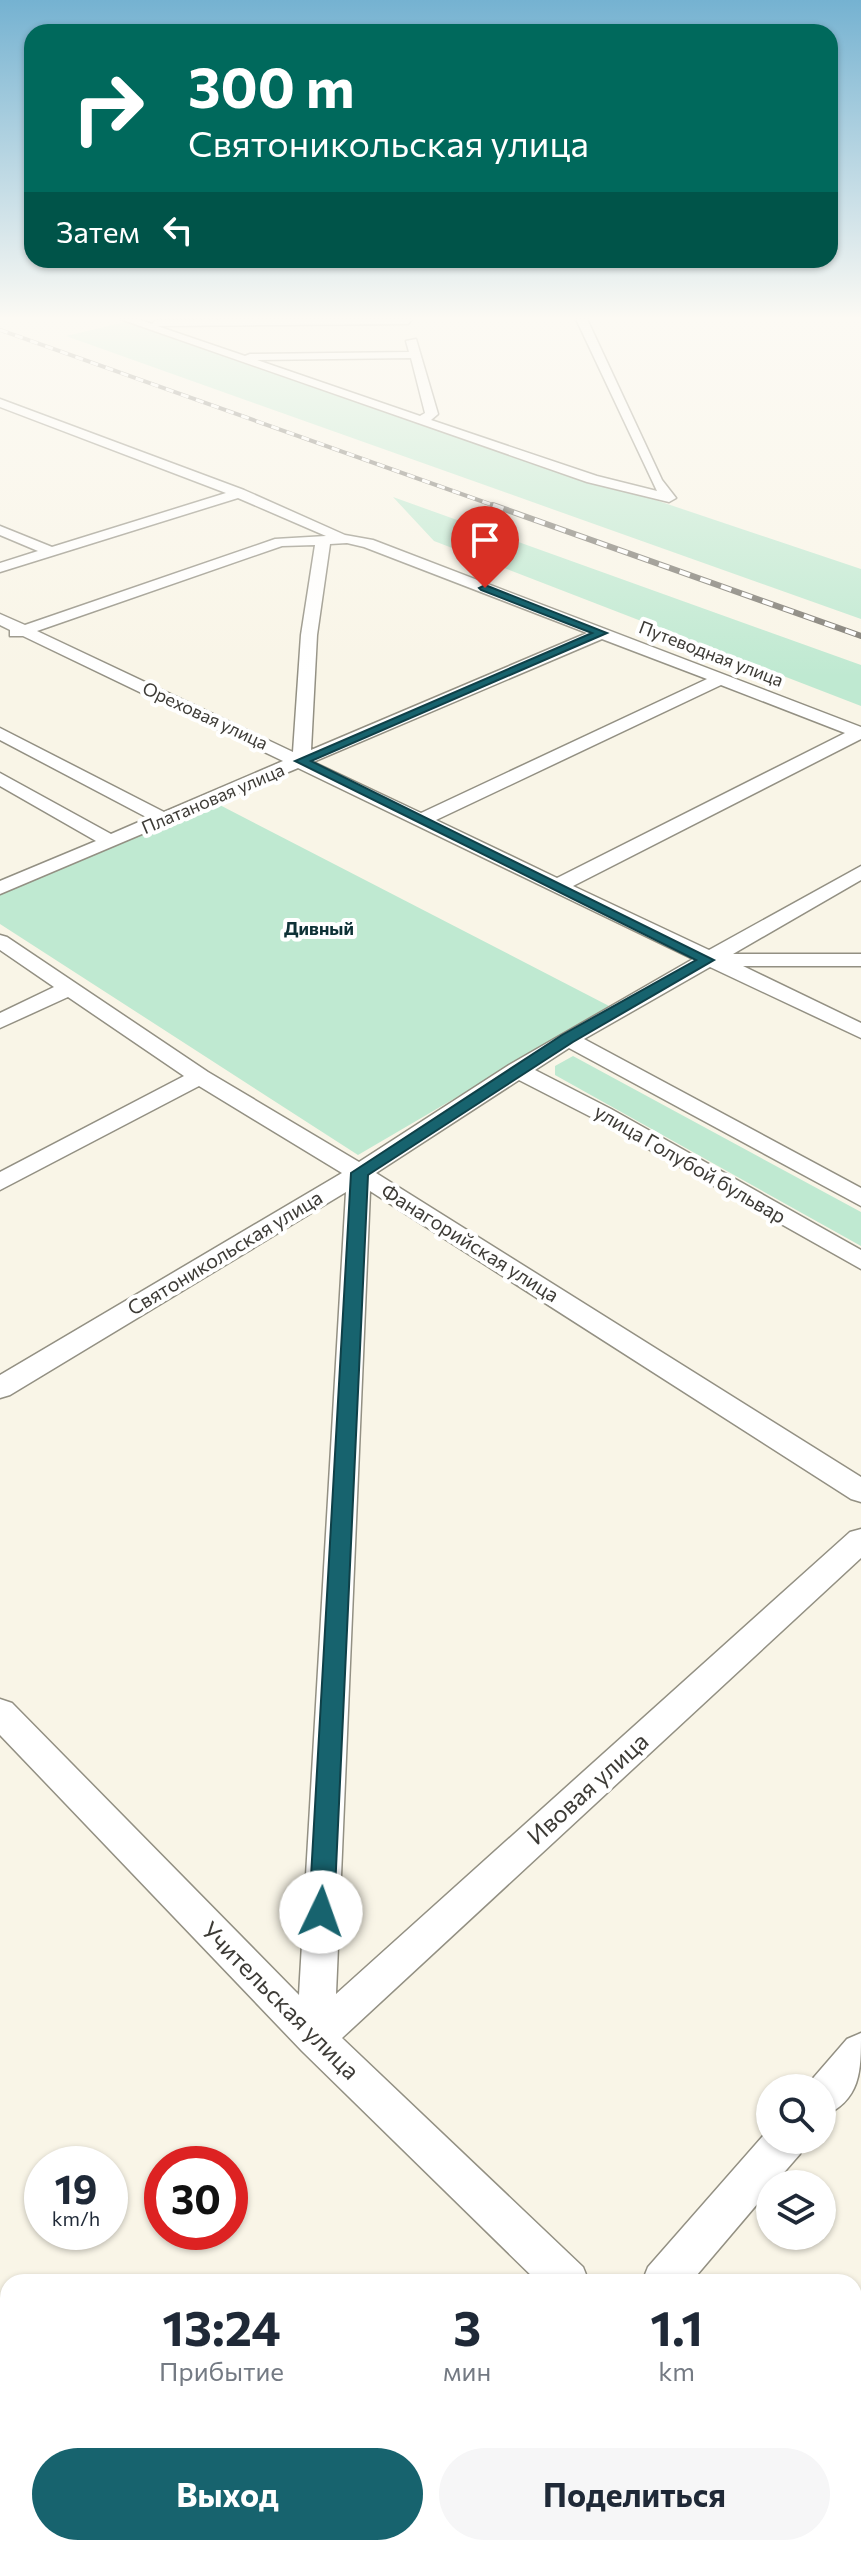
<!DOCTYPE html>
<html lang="ru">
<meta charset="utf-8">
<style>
:root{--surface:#fff;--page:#f6f6f7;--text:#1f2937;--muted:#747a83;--accent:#17636e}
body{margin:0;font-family:Commissioner,sans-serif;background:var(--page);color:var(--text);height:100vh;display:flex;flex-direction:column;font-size:30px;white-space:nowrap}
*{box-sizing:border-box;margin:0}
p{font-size:26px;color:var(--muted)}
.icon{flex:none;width:44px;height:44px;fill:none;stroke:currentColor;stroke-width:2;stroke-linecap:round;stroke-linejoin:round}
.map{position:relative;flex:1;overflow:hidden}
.side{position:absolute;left:0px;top:2274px;width:862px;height:282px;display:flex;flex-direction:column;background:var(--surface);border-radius:24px 24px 0 0;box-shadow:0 2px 6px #0004}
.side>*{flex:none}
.hud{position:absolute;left:24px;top:24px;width:814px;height:244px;border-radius:24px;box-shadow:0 2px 6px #0004;background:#00695c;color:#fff;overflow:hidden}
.controls{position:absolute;left:756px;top:2074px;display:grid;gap:16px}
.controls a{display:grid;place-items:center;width:80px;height:80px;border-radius:50%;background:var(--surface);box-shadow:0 2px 6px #0004;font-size:40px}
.speed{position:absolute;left:24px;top:2146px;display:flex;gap:16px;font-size:40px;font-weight:700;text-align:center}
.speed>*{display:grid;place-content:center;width:104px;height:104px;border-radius:50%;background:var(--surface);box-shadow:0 2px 6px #0004;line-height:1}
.speed small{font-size:20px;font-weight:400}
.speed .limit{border:12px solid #d22;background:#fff;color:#111}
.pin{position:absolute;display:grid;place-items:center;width:68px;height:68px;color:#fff;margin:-82px -34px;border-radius:50% 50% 50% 0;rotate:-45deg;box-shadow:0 0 8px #0007}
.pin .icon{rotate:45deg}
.me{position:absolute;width:88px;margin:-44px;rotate:3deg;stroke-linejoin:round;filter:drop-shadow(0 0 6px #0008)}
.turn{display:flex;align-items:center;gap:28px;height:168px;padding:0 32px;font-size:36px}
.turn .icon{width:104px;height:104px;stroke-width:2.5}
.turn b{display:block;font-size:56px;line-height:68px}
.then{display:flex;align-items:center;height:76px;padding:0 32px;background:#0003;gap:16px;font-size:30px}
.eta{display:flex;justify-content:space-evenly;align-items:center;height:136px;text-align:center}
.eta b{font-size:48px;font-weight:700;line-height:56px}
.primary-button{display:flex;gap:16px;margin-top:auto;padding:16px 32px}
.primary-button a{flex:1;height:92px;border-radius:48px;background:var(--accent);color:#fff;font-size:32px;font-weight:700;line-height:92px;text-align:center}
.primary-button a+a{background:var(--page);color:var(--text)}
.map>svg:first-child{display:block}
</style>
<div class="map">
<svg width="861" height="2555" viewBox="0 0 861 2555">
<rect width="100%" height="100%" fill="#f9f5e7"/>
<!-- green -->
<path fill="#bfe9d1" d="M125 322 861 569V619L66 336Z
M393 497 861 665V706L434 541Z
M212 801 611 1007 358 1155 0 924V891Z
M573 1056 861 1212V1246L555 1075V1066Z"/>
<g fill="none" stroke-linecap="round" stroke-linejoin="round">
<defs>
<path id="minor" d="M120 319H137L152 324 156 320 412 319 408 324 157 326 245 356 250 354 409 352 406 341 416 339 438 414 431 420 597 476 657 491 576 319H587L662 480 676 498 669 502 587 482ZM411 358 425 413 420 416 257 360Z
M0 399 244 490 345 535 373 540 861 727V739L573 886 709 950 861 866V880L733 954H861V966H743L861 1023V1038L710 967 584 1039 861 1188V1206L569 1048 535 1070 611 1109 861 1250V1269L595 1119 519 1080 376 1173 861 1477V1502L851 1499 370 1191 336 1994 850 1532 861 1529V1558L342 2038 583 2267 589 2282H538L302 2051 0 1735V1699L12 1703 299 1995 346 1192 10 1395 0 1398V1375L342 1173 199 1086 0 1190V1172L184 1076 68 997 0 1028V1013L54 987 0 950V935L7 937 208 1072 359 1162 509 1065 693 959 298 768 0 894V881L96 841 0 786V773L111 834 148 818 0 740V728L164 812 283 761 23 636H10V630L0 625V614L25 625 275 539 326 536 238 498 0 572V563L38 551 0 535V526L52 547 226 493 0 407ZM347 543 364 547 587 633 311 750 317 635 330 544ZM315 545 301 635 293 752 37 631 282 546ZM602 639 707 679 421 813 313 762ZM721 685 845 733 557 878 436 820Z
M861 2033C861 2072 861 2100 822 2117V2088H807L808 2084 847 2039Z
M770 2128V2140H806L800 2154 774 2184H770V2189L691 2282H642L648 2267Z
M854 2534 861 2545V2555H815L812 2548H854Z
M409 2548H458L455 2555H406Z"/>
</defs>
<!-- minor casing -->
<use href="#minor" stroke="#939083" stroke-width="3"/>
<!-- minor -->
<use href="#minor" fill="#fff" fill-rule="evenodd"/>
<defs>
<path id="rail-far1" d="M0 330 498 507"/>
<path id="rail" d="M493 505 861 636"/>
</defs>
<!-- rail-far1 casing -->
<use href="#rail-far1" stroke="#7e7b73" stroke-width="4"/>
<!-- rail casing -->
<use href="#rail" stroke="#7e7b73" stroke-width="6"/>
<!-- rail-far1 -->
<use href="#rail-far1" stroke="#fff" stroke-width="3" stroke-dasharray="8" stroke-linecap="butt"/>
<!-- rail -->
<use href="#rail" stroke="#fff" stroke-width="4" stroke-dasharray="11" stroke-linecap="butt"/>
</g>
<!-- sky -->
<linearGradient id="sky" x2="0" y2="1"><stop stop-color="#75b2d1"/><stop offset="0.47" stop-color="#fcfaf4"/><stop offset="1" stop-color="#fcfaf4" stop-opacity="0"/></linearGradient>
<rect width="861" height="677" fill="url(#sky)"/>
<!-- route -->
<path fill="#17636e" stroke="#0f4048" stroke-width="2" d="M485 585 607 633 311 761 714 960 573 1042 368 1175 334 1912 330 1920 321 1924 312 1920 309 1912 351 1173 562 1035 696 960 295 761 592 633 481 590 479 588Z"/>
<g text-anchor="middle" stroke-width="8" stroke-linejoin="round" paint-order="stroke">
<!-- far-street labels -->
<g font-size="18" fill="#3d3b36" stroke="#fff">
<text transform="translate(711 654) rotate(21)" y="6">Путеводная улица</text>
<text transform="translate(205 716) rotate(25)" y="6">Ореховая улица</text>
<text transform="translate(213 799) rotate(-23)" y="6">Платановая улица</text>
</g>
<!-- far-neighbourhood labels -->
<g font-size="18" font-weight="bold" fill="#0e3136" stroke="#fff">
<text x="319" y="935">Дивный</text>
</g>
<!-- street labels -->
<g font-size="20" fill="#3d3b36" stroke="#fff">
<text transform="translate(690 1164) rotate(30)" y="7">улица Голубой бульвар</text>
<text transform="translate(470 1243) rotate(32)" y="7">Фанагорийская улица</text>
<text transform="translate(225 1253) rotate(-31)" y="7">Святоникольская улица</text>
</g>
<!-- near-street labels -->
<g font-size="24" fill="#3d3b36" stroke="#fff">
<text transform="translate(588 1789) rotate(-42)" y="8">Ивовая улица</text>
<text transform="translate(280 2001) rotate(45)" y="8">Учительская улица</text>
</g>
</g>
</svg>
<div class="controls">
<a><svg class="icon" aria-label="search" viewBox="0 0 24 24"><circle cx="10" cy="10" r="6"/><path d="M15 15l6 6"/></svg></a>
<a><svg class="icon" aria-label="layers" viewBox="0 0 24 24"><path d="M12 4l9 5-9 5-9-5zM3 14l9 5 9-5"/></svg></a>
</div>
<div class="speed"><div>19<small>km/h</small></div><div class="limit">30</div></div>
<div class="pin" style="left:485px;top:588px;background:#d93025"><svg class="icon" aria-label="arrive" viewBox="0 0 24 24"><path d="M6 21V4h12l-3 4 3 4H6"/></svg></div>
<svg class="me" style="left:321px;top:1912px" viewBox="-20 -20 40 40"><circle r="19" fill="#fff"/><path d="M0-13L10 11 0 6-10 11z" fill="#17636e"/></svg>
<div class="hud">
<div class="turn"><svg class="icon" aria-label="right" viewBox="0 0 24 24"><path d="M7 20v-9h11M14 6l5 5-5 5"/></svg><div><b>300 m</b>Святоникольская улица</div></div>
<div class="then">Затем<svg class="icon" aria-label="left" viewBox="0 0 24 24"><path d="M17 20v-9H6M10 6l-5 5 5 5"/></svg></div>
</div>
<section class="side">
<div class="eta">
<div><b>13:24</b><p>Прибытие</p></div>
<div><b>3</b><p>мин</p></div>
<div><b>1.1</b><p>km</p></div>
</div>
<div class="primary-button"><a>Выход</a><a>Поделиться</a></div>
</section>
</div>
